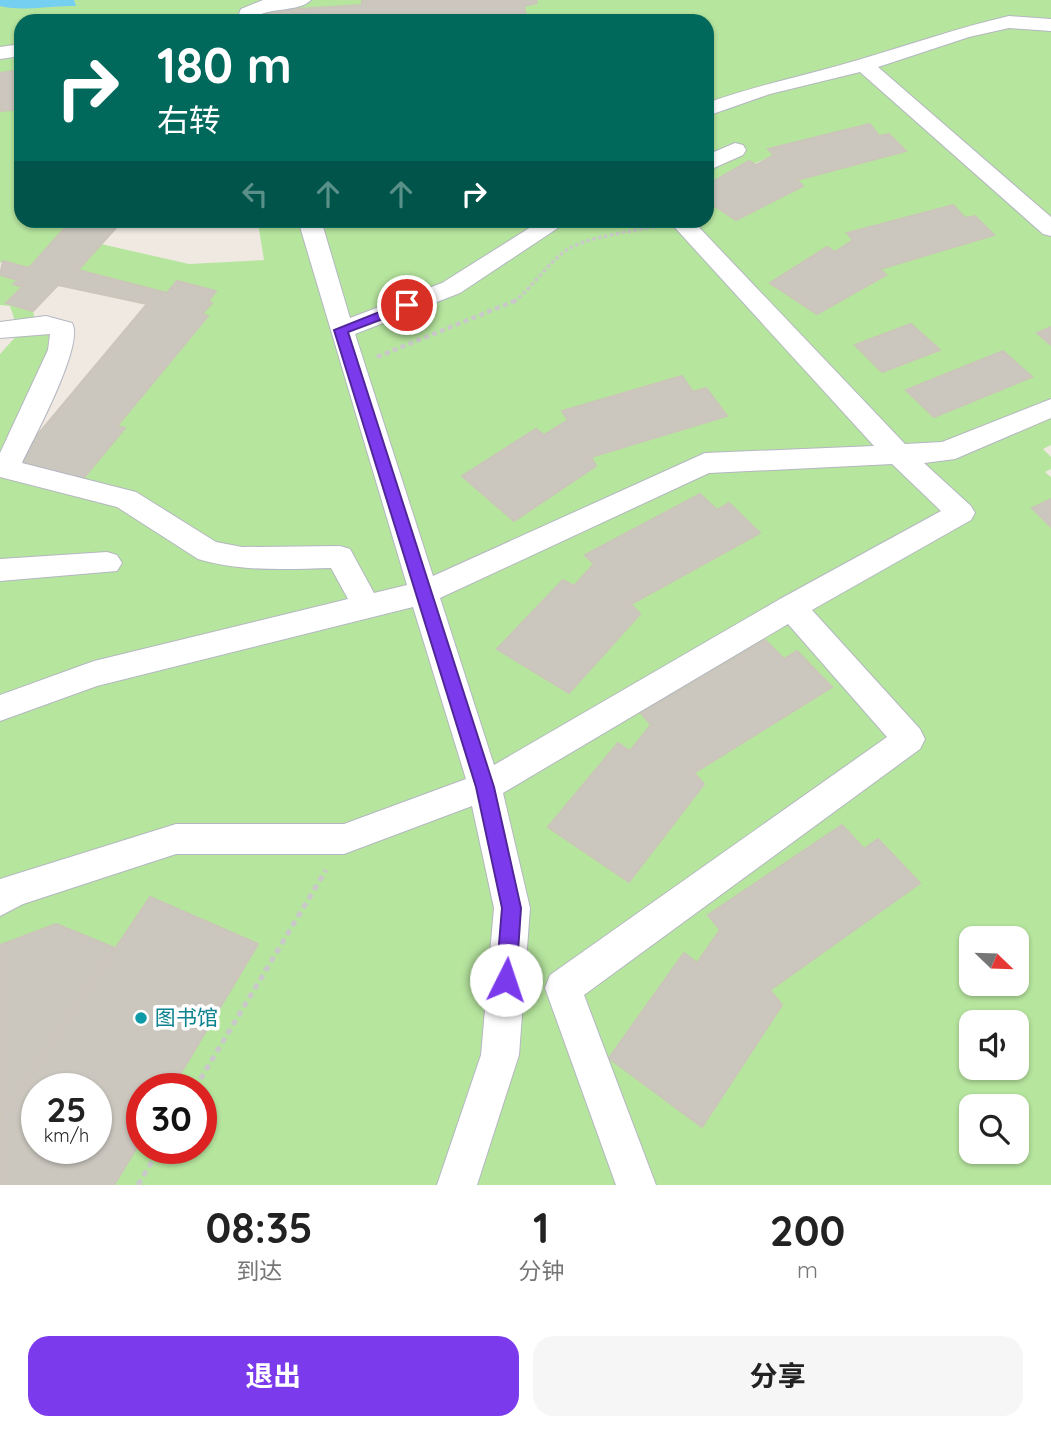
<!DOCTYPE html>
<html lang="zh">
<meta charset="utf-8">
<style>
:root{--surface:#fff;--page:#f6f6f6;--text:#222;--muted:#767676;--accent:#7c3aed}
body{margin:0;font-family:Quicksand,"Noto Sans SC",sans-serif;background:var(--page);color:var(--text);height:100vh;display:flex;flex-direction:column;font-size:26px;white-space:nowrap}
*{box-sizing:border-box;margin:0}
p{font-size:23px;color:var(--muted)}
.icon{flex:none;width:38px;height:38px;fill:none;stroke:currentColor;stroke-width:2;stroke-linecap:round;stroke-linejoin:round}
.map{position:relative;height:1185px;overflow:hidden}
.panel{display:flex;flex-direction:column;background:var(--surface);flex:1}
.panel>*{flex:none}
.top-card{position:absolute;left:14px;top:14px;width:700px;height:214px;border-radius:21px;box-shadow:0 2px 5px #0004;background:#00695c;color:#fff;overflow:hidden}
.needle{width:46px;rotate:113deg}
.fabs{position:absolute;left:959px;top:926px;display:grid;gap:14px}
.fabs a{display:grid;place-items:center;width:70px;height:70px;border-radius:14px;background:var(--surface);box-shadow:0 2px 5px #0004;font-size:35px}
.speed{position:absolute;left:21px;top:1073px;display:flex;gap:14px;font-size:35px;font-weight:700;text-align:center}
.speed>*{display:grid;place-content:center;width:91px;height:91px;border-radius:50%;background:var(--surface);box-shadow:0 2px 5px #0004;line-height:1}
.speed small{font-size:18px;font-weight:400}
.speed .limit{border:10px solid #d22;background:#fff;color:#111}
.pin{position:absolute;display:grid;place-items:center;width:60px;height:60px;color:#fff;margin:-30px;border:4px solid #fff;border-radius:50%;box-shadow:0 2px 7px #0007}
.me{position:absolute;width:77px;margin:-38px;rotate:4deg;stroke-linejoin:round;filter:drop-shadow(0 0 5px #0008)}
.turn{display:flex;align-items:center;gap:24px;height:147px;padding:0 28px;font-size:32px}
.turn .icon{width:91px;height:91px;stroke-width:2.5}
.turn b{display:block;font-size:49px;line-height:60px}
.lanes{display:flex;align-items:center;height:66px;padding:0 28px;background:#0003;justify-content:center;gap:35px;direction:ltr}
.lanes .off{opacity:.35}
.eta{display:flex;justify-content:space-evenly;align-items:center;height:119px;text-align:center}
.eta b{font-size:42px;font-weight:700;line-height:49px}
.cta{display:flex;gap:14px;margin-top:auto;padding:14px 28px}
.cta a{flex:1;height:80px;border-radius:21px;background:var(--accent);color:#fff;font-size:28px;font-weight:700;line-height:80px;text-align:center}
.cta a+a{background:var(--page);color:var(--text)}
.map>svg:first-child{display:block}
</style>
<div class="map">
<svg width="1051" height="1185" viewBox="0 0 1051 1185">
<rect width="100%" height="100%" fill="#efe9e1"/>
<!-- green -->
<path fill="#b6e59e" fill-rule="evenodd" d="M0 0H362V5L266 10V21H21V70L0 73Z
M536 0H1051V327L1037 333 1051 345V445L1043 449 1051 457V469L1045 472 1051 477V499L1032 508 1051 527V1185H114L142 1139V1148H201V1088H172L258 944 150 897 115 948 56 924 0 945V354L19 333 10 306 0 305V275L18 280 13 284 22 287 7 304 33 311 36 325 63 329 6 469 81 481 125 428 117 426 208 317 202 314 212 304 208 302 216 291 177 281 167 293 78 270 101 244 189 264 264 260 258 223 271 221 707 220V201L736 220 802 186 797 180 905 151 890 134 879 136 870 124 769 149 774 155 707 185V21H527L524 6ZM953 205 965 218 975 216 993 235 880 269 886 276 817 314 771 283 827 247 835 252 853 240 848 233ZM911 324 939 351 882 372 855 345ZM1003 351 1031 377 934 417 907 391ZM681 376 693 392 706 388 726 416 591 457 596 466 514 520 462 476 536 429 544 435 568 420 563 411ZM700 494 717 510 759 533 631 604 640 614 569 693 498 649 574 586 594 564 586 554ZM764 640 784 659 797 651 832 687 694 773 704 785 629 881 548 827 618 744 630 751 651 725 642 712ZM842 825 864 849 879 839 920 883 770 990 782 1005 702 1127 609 1058 684 954 697 963 720 930 708 915ZM971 938H1017V984H971ZM971 1022H1017V1068H971ZM971 1106H1017V1152H971Z
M21 109V220L72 221 29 268 3 261 0 263V111Z"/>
<!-- water -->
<path fill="#75cff0" d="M0 0H74L76 6C49 5 25 12 0 6Z"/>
<!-- building -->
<path fill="#cbc7bf" stroke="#cbc5ba" stroke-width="2" fill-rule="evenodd" d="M362 0H536L537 3 524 6 527 21H266V11L362 5Z
M21 70V109L0 111V73Z
M870 124 879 136 889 134 906 151 797 180 803 186 736 220 707 201V185L749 161 756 165 774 155 768 149Z
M953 205 965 218 975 216 994 235 880 269 886 275 817 314 770 283 827 247 835 252 853 240 847 233Z
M72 220H123L78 270 167 293 177 281 216 291 208 302 212 303 202 314 208 316 117 426 125 428 81 481 14 463 147 304 58 285 33 311 6 303 22 287 13 284 18 280 0 275 3 261 29 268Z
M911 324 940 350 882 372 855 345Z
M1051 327V345L1037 333Z
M1003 351 1032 377 934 417 906 390Z
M682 376 693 392 706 388 727 416 591 457 596 466 514 521 462 476 536 429 544 435 568 420 562 411Z
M700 494 717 510 729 503 760 533 631 604 640 614 569 693 497 649 563 580 574 586 594 564 585 555Z
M1051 499V527L1032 508Z
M765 640 784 659 797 651 832 687 694 773 704 784 629 882 548 827 618 743 630 751 651 725 641 713Z
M842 825 864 849 878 839 920 883 770 990 782 1005 702 1127 609 1058 684 953 697 963 720 930 708 915Z
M150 897 258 944 172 1088H142V1139L114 1185H0V1120ZM37 1088H96V1148H37Z
M56 924 115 948 0 1120V945Z"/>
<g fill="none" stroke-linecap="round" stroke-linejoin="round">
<defs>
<path id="minor" d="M263 0H311C299 12 273 7 257 16L256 21H236L241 9Z
M1009 16 1051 19V31L1009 28 969 37 878 67 1051 217V236L1043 234 860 72 770 94 707 116V103C757 85 808 75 858 60 909 45 957 28 1009 16Z
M21 44V56L0 59V47Z
M735 143 743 145 746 150 743 155 707 171V155Z
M298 220H321L350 318 442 283 542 220H570L460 293 355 334 433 576 705 453 874 446 668 220H692L905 444 942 442 1051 399V418L955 459 924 463 971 506 975 513 971 520 812 610 920 729 925 739 920 749 584 995 656 1185H616L545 988 550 975 887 737 788 624 503 793 530 908 519 1055 477 1185H437L481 1055 494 908 472 806 344 854H176L23 904 0 916V879L176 824H344L466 779 413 607 97 686 0 721V695L94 661 348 599 331 568C286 569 241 572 198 559L117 507 0 477V453L48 350 50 334 0 338V322L46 316 72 323C85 344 34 438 22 463L136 492 216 542 242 547 340 546 350 549 374 593 407 585ZM892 464 941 511 780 599 494 765 440 598 709 473Z
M107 552 117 555 122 563 117 571 0 581V559Z"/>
</defs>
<!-- minor casing -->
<use href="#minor" stroke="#b4b7c1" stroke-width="2"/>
<!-- path-far2 -->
<path stroke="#c9c9c9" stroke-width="3.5" stroke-dasharray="3.5 2.5" stroke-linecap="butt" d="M514 302C532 287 543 270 560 255 578 237 632 232 658 226"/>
<!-- path-far1 -->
<path stroke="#c9c9c9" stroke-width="4.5" stroke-dasharray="5 3.5" stroke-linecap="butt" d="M377 357 517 300"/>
<!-- path -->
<path stroke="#c9c9c9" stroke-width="5" stroke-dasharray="6 4.5" stroke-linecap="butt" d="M195 1088 326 870
M138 1185 160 1148"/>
<!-- minor -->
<use href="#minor" fill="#fff" fill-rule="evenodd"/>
</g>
<!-- route -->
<path fill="#7c3aed" stroke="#51269a" stroke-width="2" d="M407 301 412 302V308L348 332 494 787 521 908 516 980 513 987 506 990 499 987 496 980 502 908 476 787 334 330Z"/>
<!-- markers -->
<circle fill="#0f9aa8" stroke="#fff" stroke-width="2.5" cx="141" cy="1018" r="7"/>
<g text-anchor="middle" stroke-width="7" stroke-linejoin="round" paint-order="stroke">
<!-- near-culture labels -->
<g font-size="21" fill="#0d838f" stroke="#fff" text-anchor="start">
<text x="155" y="1025">图书馆</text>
</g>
</g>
</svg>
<div class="fabs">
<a><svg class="needle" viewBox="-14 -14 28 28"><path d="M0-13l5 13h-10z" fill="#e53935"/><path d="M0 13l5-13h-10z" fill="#767676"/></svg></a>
<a><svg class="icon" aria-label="sound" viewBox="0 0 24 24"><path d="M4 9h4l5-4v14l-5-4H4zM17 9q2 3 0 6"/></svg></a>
<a><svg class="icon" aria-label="search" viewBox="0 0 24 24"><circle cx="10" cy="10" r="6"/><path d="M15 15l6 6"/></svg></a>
</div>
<div class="speed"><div>25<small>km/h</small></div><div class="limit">30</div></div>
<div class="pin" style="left:407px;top:305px;background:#d93025"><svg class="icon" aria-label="arrive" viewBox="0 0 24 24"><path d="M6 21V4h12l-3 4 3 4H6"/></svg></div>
<svg class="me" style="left:506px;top:980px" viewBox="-20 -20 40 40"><circle r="19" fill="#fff"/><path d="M0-13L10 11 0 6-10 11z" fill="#7c3aed"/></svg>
<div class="top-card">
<div class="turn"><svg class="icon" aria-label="right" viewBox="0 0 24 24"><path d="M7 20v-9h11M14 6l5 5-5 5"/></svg><div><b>180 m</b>右转</div></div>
<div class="lanes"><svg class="icon off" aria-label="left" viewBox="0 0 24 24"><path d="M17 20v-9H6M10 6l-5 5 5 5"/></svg><svg class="icon off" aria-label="ahead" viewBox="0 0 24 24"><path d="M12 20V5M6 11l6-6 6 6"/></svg><svg class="icon off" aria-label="ahead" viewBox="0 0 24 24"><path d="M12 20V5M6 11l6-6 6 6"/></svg><svg class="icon" aria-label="right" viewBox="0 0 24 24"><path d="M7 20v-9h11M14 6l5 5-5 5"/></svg></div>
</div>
</div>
<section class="panel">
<div class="eta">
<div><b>08:35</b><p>到达</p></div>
<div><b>1</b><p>分钟</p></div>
<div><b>200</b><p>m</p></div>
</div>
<div class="cta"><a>退出</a><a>分享</a></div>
</section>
